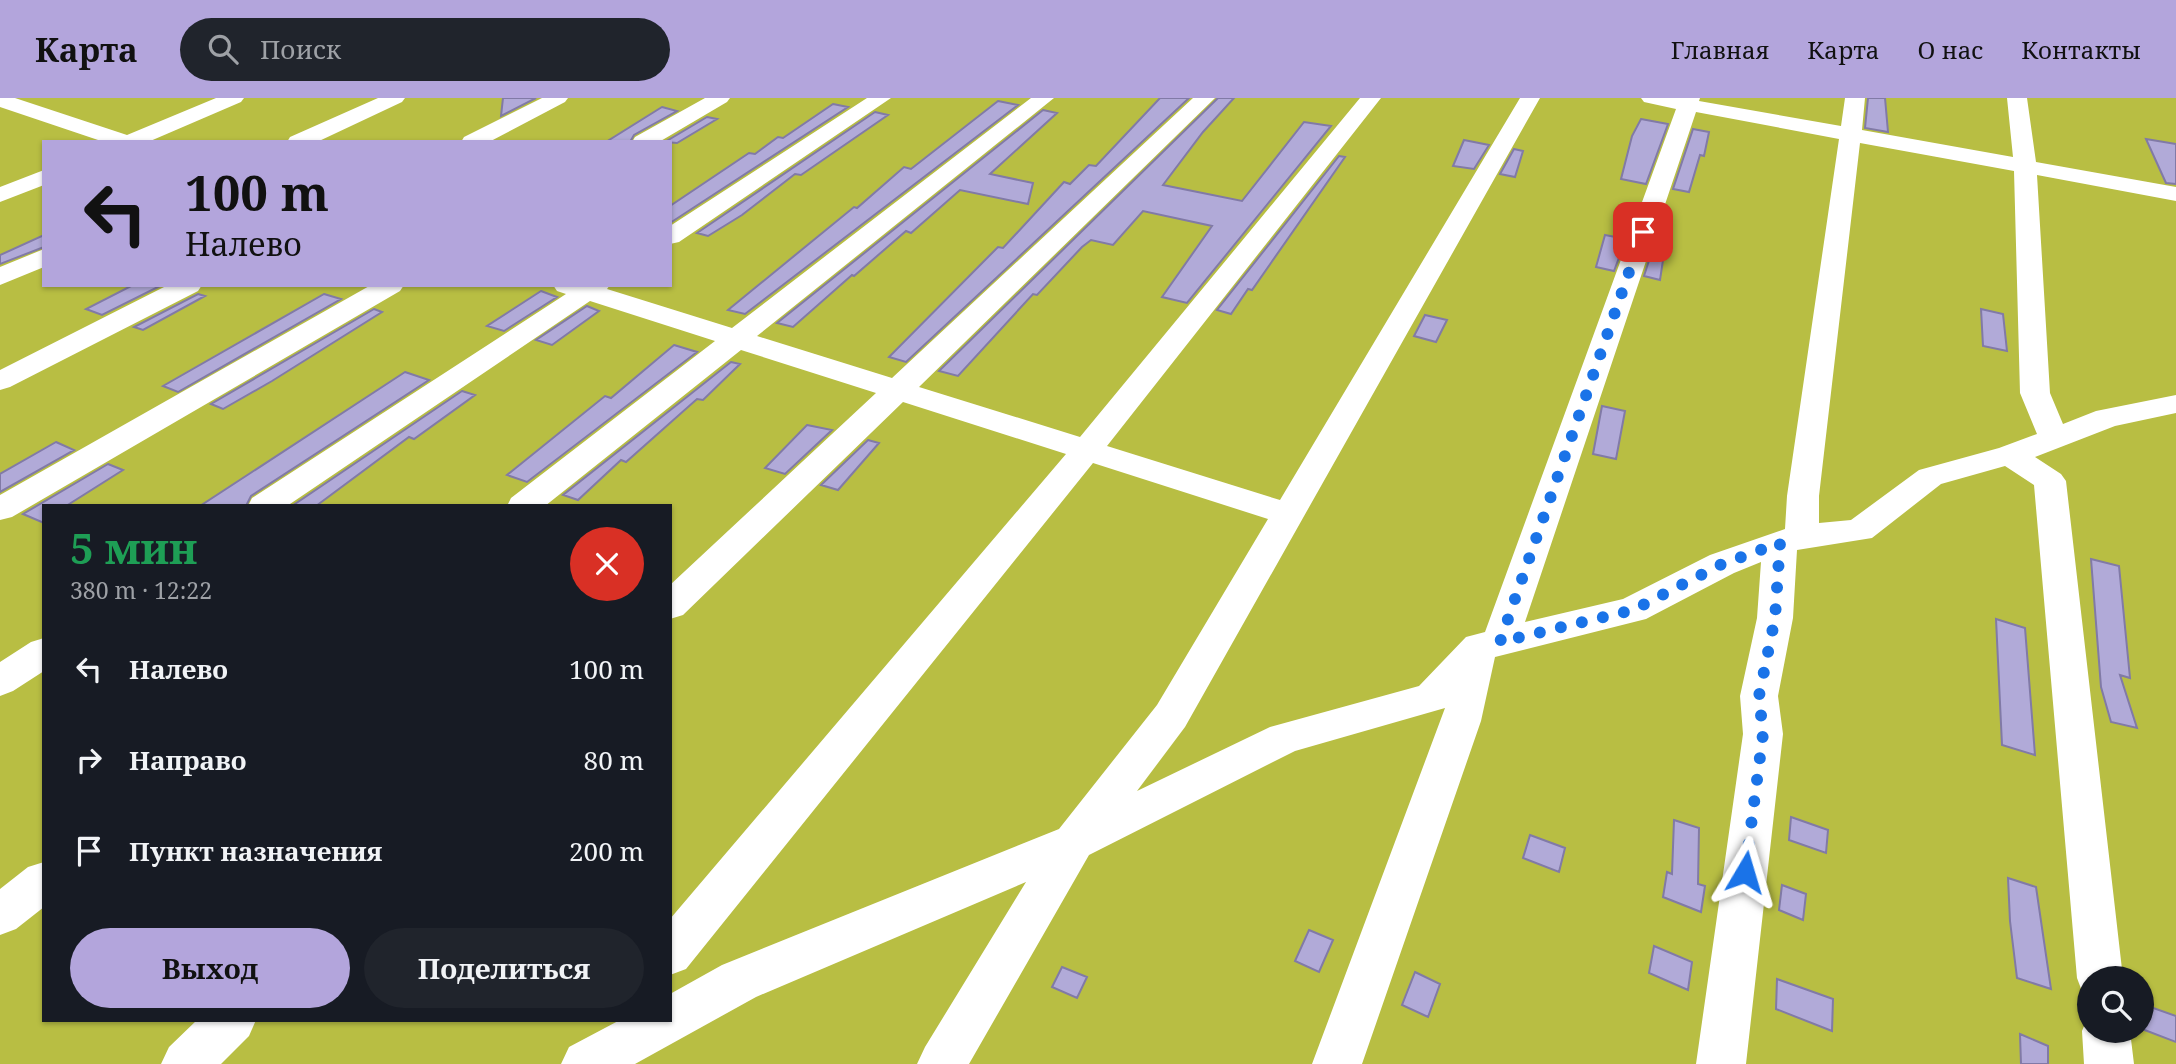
<!DOCTYPE html>
<html lang="ru">
<meta charset="utf-8">
<style>
:root{--surface:#171b24;--page:#20242c;--text:#f1f3f6;--muted:#9ea1a6;--accent:#b3a5dc}
body{margin:0;font-family:"Noto Serif",serif;background:var(--page);color:var(--text);height:100vh;display:flex;flex-direction:column;font-size:26px;white-space:nowrap}
*{box-sizing:border-box;margin:0}
p{font-size:23px;color:var(--muted)}
.icon{flex:none;width:38px;height:38px;fill:none;stroke:currentColor;stroke-width:2;stroke-linecap:round;stroke-linejoin:round}
.map{position:relative;flex:1;overflow:hidden}
.sheet{position:absolute;left:42px;top:406px;width:630px;height:518px;display:flex;flex-direction:column;background:var(--surface);border-radius:0px;box-shadow:0 2px 5px #0004}
.sheet>*{flex:none}
.banner{position:absolute;left:42px;top:42px;width:630px;height:147px;border-radius:0px;box-shadow:0 2px 5px #0004;background:#b3a5dc;color:#111;overflow:hidden}
.fabs{position:absolute;left:2077px;top:868px;display:grid;gap:14px}
.fabs a{display:grid;place-items:center;width:77px;height:77px;border-radius:50%;background:var(--surface);box-shadow:0 2px 5px #0004;font-size:35px}
.pin{position:absolute;display:grid;place-items:center;width:60px;height:60px;color:#fff;margin:-30px;border-radius:14px;box-shadow:0 4px 10px #0006}
.me{position:absolute;width:77px;margin:-38px;rotate:7deg;stroke-linejoin:round;filter:drop-shadow(0 0 5px #0008)}
.turn{display:flex;align-items:center;gap:24px;height:147px;padding:0 28px;font-size:32px}
.turn .icon{width:91px;height:91px;stroke-width:2.5}
.turn b{display:block;font-size:49px;line-height:60px}
.round{display:grid;place-items:center;flex:none;width:74px;height:74px;border-radius:37px;background:var(--page)}
.head{display:flex;align-items:center;justify-content:space-between;height:119px;padding:0 28px}
h1{font-size:42px;font-weight:700;line-height:52px;color:#1e9e55}
.button{display:flex;gap:14px;margin-top:auto;padding:14px 28px}
.button a{flex:1;height:80px;border-radius:42px;background:var(--accent);color:#111;font-size:28px;font-weight:700;line-height:80px;text-align:center}
.button a+a{background:var(--page);color:var(--text)}
ul{padding:0;list-style:none}
li{display:flex;align-items:center;gap:21px;height:91px;padding:0 28px}
li div{flex:1}
li b{display:block;font-size:26px}
li em{font-style:normal}
header{display:flex;align-items:center;gap:42px;box-sizing:border-box;height:98px;padding:0 35px;background:var(--accent);color:#111}
header strong{font-size:33px}
nav{display:flex;gap:38px;margin-inline-start:auto;font-size:24px}
.search{width:490px;height:63px;background:var(--page);display:flex;align-items:center;gap:18px;box-sizing:border-box;padding:0 24px;border-radius:38px;color:var(--muted);font-size:26px}
.map>svg:first-child{display:block}
</style>
<header>
<strong>Карта</strong>
<div class="search"><svg class="icon" aria-label="search" viewBox="0 0 24 24"><circle cx="10" cy="10" r="6"/><path d="M15 15l6 6"/></svg>Поиск</div>
<nav><a>Главная</a><a>Карта</a><a>О нас</a><a>Контакты</a></nav>
</header>
<div class="map">
<svg width="2176" height="966" viewBox="0 0 2176 966">
<rect width="100%" height="100%" fill="#e3e7b5"/>
<!-- green -->
<path fill="#b8be43" fill-rule="evenodd" d="M0 0H2176V966H0ZM44 44H670V187H44ZM44 408H670V922H44ZM2090 880H2142V933H2090Z"/>
<!-- building -->
<path fill="#b1aad8" stroke="#817aa6" stroke-width="2" d="M503 0H536L501 18Z
M1160 0H1189L906 264 889 259 998 149 1003 150 1064 84 1070 86 1089 67 1096 68Z
M1218 0H1234L1203 34 1163 87 1242 103 1304 24 1331 28 1187 205 1162 199 1212 128 1143 113 1113 147 1091 142 1082 149 1037 197 1033 196 958 278 939 273Z
M1868 0H1885L1888 34 1865 30Z
M998 3 1018 7 745 216 728 212 854 109 857 110 904 69 911 71Z
M833 6 848 9 670 125V108L749 55 755 56 778 39 783 40Z
M662 9 677 13 634 37 630 44H606Z
M1043 12 1057 15 990 76 1033 85 1028 106 960 92 911 135 906 133 854 178 852 177 793 229 777 225Z
M875 14 888 17 801 77 795 76 742 117 708 138 697 135Z
M707 19 717 21 677 45 665 44Z
M1641 21 1668 26 1646 86 1621 81 1632 38Z
M1693 31 1709 34 1704 58 1700 57 1689 94 1673 91Z
M2146 41 2176 46V86L2166 85Z
M1464 42 1489 47 1474 71 1453 68Z
M1514 51 1523 53 1515 79 1500 76Z
M1339 58 1345 59 1252 192 1248 191 1231 216 1217 212Z
M44 137V149L0 166V157Z
M1605 137 1626 141 1614 173 1596 169Z
M1654 147 1665 149 1660 182 1644 178Z
M133 187H162L102 217 86 211Z
M541 193 557 199 504 233 487 228Z
M198 196 205 198 143 232 134 229Z
M324 196 341 201 178 294 163 288Z
M587 208 599 213 552 247 536 242Z
M374 211 382 214 272 283 223 311 211 306Z
M1981 211 2003 216 2007 253 1983 248Z
M1425 217 1447 222 1436 244 1414 238Z
M674 247 697 254 527 384 507 377 605 298 611 300Z
M731 264 740 266 703 302 697 301 626 364 621 362 578 402 563 397Z
M405 274 429 282 251 398 246 408H200Z
M462 293 475 297 414 341 409 339 316 408H292Z
M1602 308 1625 313 1616 361 1593 356Z
M807 327 832 332 785 376 765 370Z
M868 342 879 345 838 392 821 387Z
M56 344 74 352 0 394V376Z
M108 366 123 372 66 408H44V425L23 416Z
M2091 461 2119 468 2130 580 2120 577 2137 630 2111 624 2101 589Z
M1996 521 2025 530 2035 657 2002 647Z
M1791 719 1828 732 1826 755 1789 742Z
M1674 722 1699 730 1698 786 1705 788 1701 814 1663 799 1667 774 1672 776Z
M1530 737 1565 750 1559 774 1523 760Z
M2008 780 2036 789 2051 891 2017 880 2010 823Z
M1782 787 1806 796 1803 822 1779 812Z
M1309 832 1333 842 1319 874 1295 863Z
M1654 848 1692 864 1688 892 1649 875Z
M1062 869 1087 879 1077 900 1052 889Z
M1415 874 1440 886 1428 919 1402 907Z
M1777 881 1833 901 1832 933 1776 911Z
M2142 906 2176 918V944L2142 931Z
M2020 936 2048 948V966H2021Z"/>
<g fill="none" stroke-linecap="round" stroke-linejoin="round">
<!-- minor -->
<path fill="#fff" fill-rule="evenodd" d="M0 0H15L127 37 216 0H244L241 4 148 44H104L0 9Z
M378 0H405L402 4 317 44H287L290 39Z
M542 0H568L565 4 489 44H461L464 39Z
M705 0H730L727 4 659 44H632L635 39Z
M867 0H891L679 144 670 146V128Z
M1031 0H1054L757 238 892 280 1193 0H1215L919 289 1080 339 1360 0H1381L1107 348 1280 402 1520 0H1540L1185 629 1137 693 1270 629 1419 588 1466 539 1485 534 1676 11 1644 4 1641 0H1700L1699 3 1841 28 1845 0H1865L1862 32 2013 59 2007 0H2027L2036 64 2176 89V103L2037 77 2050 295 2063 326 2096 313 2176 297V315L2115 328 2035 359 2061 376 2066 383 2123 880H2090V898L2083 896 2077 880 2034 387 2005 368 1941 386 1872 440 1797 452 1793 520 1778 598 1783 636 1746 966H1696L1743 636 1740 598 1757 520 1761 464 1734 475 1646 521 1495 559 1481 623 1362 966H1312L1445 610 1295 653 1089 757 969 966H917L925 949 1026 784 756 899 635 966H561L569 949 620 922H670V896L722 867 1059 731 1157 607 1268 421 1093 365 686 871 670 877V821L1066 356 903 304 683 517 670 521V487L876 295 741 252 545 408H507L511 400 715 243 590 203 287 408H248L252 400 566 196 557 193 553 187H610L607 191 732 230ZM1696 14 1839 41 1787 398 1785 431 1710 457 1623 501 1525 524ZM1860 45 2014 73 2020 295 2037 336 1999 350 1919 372 1851 422 1819 425V398Z
M44 72V87L0 104V89Z
M44 151V169L0 187V169Z
M168 187H202L198 193 10 289 0 292V272Z
M371 187H404L400 193 12 419 0 422V397Z
M44 540V573L13 593 0 598V564L31 544Z
M44 764V809L16 831 0 837V791L28 769Z
M2089 916 2090 933H2130L2134 966H2084L2082 933Z
M197 922H256L249 938 221 966H161L169 949Z"/>
</g>
<g fill="none" stroke-linecap="round" stroke-linejoin="round">
<!-- route -->
<path stroke="#1a73e8" stroke-width="12" stroke-dasharray="0 21.6" d="M1643 134 1500 544 1633 512 1722 466 1780 445 1775 520 1759 598 1763 636 1745 774"/>
</g>
</svg>
<div class="fabs">
<a><svg class="icon" aria-label="search" viewBox="0 0 24 24"><circle cx="10" cy="10" r="6"/><path d="M15 15l6 6"/></svg></a>
</div>
<div class="pin" style="left:1643px;top:134px;background:#d93025"><svg class="icon" aria-label="arrive" viewBox="0 0 24 24"><path d="M6 21V4h12l-3 4 3 4H6"/></svg></div>
<svg class="me" style="left:1745px;top:774px" viewBox="-20 -20 40 40"><path d="M0-17L14 15 0 8-14 15z" fill="#1a73e8" stroke="#fff" stroke-width="4"/></svg>
<div class="banner">
<div class="turn"><svg class="icon" aria-label="left" viewBox="0 0 24 24"><path d="M17 20v-9H6M10 6l-5 5 5 5"/></svg><div><b>100 m</b>Налево</div></div>
</div>
<section class="sheet">
<div class="head"><div><h1>5 мин</h1><p>380 m · 12:22</p></div><a class="round" style="background:#d93025;color:#fff"><svg class="icon" aria-label="close" viewBox="0 0 24 24"><path d="M6 6l12 12M18 6L6 18"/></svg></a></div>
<ul>
<li><svg class="icon" aria-label="left" viewBox="0 0 24 24"><path d="M17 20v-9H6M10 6l-5 5 5 5"/></svg><div><b>Налево</b></div><em>100 m</em></li>
<li><svg class="icon" aria-label="right" viewBox="0 0 24 24"><path d="M7 20v-9h11M14 6l5 5-5 5"/></svg><div><b>Направо</b></div><em>80 m</em></li>
<li><svg class="icon" aria-label="arrive" viewBox="0 0 24 24"><path d="M6 21V4h12l-3 4 3 4H6"/></svg><div><b>Пункт назначения</b></div><em>200 m</em></li>
</ul>
<div class="button"><a>Выход</a><a>Поделиться</a></div>
</section>
</div>
